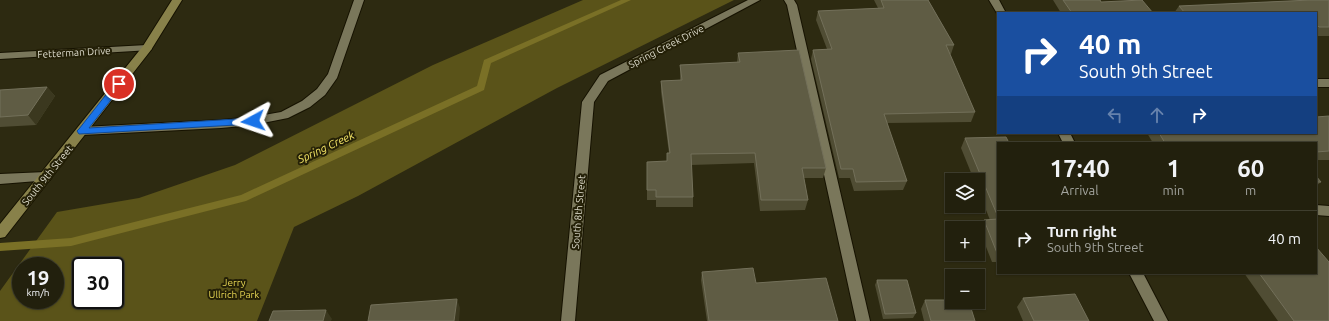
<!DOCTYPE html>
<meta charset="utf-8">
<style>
:root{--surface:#22200d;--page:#2e2d1b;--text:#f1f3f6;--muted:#a2a39d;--line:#3f3e2e}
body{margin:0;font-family:Ubuntu,sans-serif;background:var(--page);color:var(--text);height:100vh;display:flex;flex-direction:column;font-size:15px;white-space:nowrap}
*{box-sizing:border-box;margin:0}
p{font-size:13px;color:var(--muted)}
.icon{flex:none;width:22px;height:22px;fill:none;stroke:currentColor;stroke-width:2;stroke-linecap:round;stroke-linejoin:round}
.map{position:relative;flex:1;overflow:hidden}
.drawer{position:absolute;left:997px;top:142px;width:320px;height:132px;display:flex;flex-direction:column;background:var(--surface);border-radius:0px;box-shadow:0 1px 3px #0004,0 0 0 1px var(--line)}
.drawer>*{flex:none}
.guide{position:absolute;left:997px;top:12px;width:320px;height:122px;border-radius:0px;box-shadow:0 1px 3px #0004,0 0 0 1px var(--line);background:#1a4fa0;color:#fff;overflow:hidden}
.fabs{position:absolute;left:945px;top:173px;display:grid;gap:8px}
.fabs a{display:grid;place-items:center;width:40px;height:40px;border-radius:0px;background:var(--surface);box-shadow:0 1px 3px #0004,0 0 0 1px var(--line);font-size:20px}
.speed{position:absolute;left:12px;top:257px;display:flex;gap:8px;font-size:20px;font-weight:700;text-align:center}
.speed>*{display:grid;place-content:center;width:52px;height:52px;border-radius:50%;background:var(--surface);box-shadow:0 1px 3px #0004,0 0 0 1px var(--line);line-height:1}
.speed small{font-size:10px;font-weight:400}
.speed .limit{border:2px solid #111;border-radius:6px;background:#fff;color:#111}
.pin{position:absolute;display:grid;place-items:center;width:34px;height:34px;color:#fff;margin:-17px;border:2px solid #fff;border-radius:50%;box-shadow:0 1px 4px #0007}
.me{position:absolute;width:44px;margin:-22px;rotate:265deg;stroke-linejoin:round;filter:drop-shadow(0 0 3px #0008)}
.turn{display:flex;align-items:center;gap:14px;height:84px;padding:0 16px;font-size:18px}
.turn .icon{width:52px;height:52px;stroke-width:2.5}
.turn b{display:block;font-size:28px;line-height:34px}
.lanes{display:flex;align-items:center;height:38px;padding:0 16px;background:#0003;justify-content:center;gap:20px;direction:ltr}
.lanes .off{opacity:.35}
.eta{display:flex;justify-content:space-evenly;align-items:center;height:68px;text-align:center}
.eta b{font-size:24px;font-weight:700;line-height:28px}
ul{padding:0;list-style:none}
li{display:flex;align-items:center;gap:12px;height:56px;padding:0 16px;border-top:1px solid var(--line)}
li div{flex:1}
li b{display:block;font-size:15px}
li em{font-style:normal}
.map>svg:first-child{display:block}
</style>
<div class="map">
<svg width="1329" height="321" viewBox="0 0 1329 321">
<rect width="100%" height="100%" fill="#2d2a11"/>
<!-- green -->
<path fill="#5a5319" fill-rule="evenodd" d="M583 0H734L557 88 358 196 294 227 257 321H0V291L57 212 139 198 235 165 433 65ZM21 266H55V300H21ZM81 266H115V300H81Z"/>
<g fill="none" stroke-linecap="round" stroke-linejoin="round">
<!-- stream -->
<path fill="#7a7026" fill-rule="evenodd" d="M621 0H631L491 63 484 90 246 201 71 246 0 251V243L71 238 241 195 477 86 484 60Z"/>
<defs>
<path id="lane" d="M784 0H794L797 5 870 321H856L787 5Z
M46 172 50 174 52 177 50 180 0 184V174Z
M1316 205 1329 206V216L1316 215Z"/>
<path id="street" d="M354 0H364L337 78 325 95 310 107 288 118 253 125 221 128 82 135 78 134 76 131 78 128 82 127 221 120 253 117 281 112 302 101 317 89 328 74Z
M748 0H760L608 81 594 102 575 321H561L582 102 600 75Z
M989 0H999L1006 13H998V15Z
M147 45 152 48 151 50 0 59V53Z
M1316 79H1329V87H1316Z
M1058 133H1070L1075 143H1063Z
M1129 273H1143L1168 321H1154Z"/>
<path id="secondary" d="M172 0H182L151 50 5 237 0 238V224L143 46Z"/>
</defs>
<!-- lane casing -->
<use href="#lane" stroke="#161200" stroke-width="2"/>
<!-- street casing -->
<use href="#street" stroke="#161200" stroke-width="2"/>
<!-- secondary casing -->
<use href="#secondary" stroke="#161200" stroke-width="2"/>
<!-- lane -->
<use href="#lane" fill="#7a775b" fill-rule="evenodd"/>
<!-- street -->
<use href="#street" fill="#7a775b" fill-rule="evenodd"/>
<!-- secondary -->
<use href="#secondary" fill="#88814a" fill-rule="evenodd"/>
</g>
<!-- wall -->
<path fill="#504d34" d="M874 0H928L954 45 951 54H950L975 112 971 122 887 123 907 181 903 190 854 191 850 178H839L811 59 813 50 827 49 816 20 818 11 878 8Z
M1053 0H1100L1101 2 1153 13H1061Z
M1329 0V36H1316V13H1174L1179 6Z
M738 53 826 168 823 178H804L808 200 805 210 760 211 754 163 691 165 693 197V207H656V200H647V162L667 161 669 153 661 92V81L680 80V65L737 62Z
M47 87 55 96 36 125 0 127V90Z
M1329 116V160H1316V143H1153L1147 133H1316Z
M965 138 998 143V262H992L979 229 984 220H990L978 190V180H974L961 148Z
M1316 176 1321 182 1316 186Z
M702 272 756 283 838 321H707L701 280Z
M1244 273H1316L1329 321H1278Z
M877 280 916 313 913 318 883 319 875 285Z
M1023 298 1089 321H1023L1017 307Z
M925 300 975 321H924L921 309Z"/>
<!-- shaded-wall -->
<path fill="#3b381f" d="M47 87 55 96 36 125 28 115Z
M457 299 460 308 459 321H454Z
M326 310 332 319 331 321H323Z"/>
<!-- building -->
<path fill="#5f5c44" stroke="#73705a" d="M881 0H928L954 45H946L975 112 884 114 907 181 856 182 853 169H841L813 50 832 49 818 11 884 8Z
M1063 0H1100L1101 2 1142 0 1153 13H1072Z
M1311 0H1329V27H1319L1317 25H1316V13H1185L1179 6Z
M799 50 826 168H802L808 200H761L755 153 691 154 693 197H656V190H647V162L667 161V153H670L661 81 682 80 680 65 740 62 738 53Z
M47 87 28 115 0 117V90Z
M1329 116V151L1316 152V143H1165L1159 133H1316V117Z
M1006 137 1009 143H998V217L965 138Z
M1316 176 1321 182H1316Z
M998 219V253H997L984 220Z
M1316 247 1329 262V321H1294L1259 273H1316Z
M753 268 756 283 826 278 838 321H709L702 272Z
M877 280H907L916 313 885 314Z
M1075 294 1089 321H1034L1023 298Z
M457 299 454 321H368L371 305Z
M925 300H952V302H969L975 321H931Z
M326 310 323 321H269L273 311Z"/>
<!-- route -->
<path fill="#1a73e8" stroke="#114b97" d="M119 81 122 82 123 84 122 86 89 128 253 118 258 121 253 124 79 134 77 131 79 129 116 82Z"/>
<g text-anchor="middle" stroke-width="4" stroke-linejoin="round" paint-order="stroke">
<!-- street labels -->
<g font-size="10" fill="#dedccd" stroke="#242007">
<text transform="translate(666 46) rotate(-27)" y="4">Spring Creek Drive</text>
<text transform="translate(74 52) rotate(-3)" y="4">Fetterman Drive</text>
<text transform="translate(47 175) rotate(-51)" y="4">South 9th Street</text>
<text transform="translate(578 212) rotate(-85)" y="4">South 8th Street</text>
</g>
<!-- park labels -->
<g font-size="10" fill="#e5d452" stroke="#242007">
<text x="234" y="286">Jerry<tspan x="234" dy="12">Ullrich Park</tspan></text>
</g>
<!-- water labels -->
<g font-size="11" font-style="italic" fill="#f7e767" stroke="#242007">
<text transform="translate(326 147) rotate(-25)" y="4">Spring Creek</text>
</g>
</g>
</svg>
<div class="fabs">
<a><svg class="icon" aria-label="layers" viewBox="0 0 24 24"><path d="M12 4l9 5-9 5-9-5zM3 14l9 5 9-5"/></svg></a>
<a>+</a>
<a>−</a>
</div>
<div class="speed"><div>19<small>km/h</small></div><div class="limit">30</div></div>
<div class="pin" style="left:119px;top:84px;background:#d93025"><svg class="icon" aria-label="arrive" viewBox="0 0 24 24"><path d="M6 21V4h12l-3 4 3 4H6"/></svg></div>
<svg class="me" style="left:253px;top:121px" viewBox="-20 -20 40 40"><path d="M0-17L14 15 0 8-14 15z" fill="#1a73e8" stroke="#fff" stroke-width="4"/></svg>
<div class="guide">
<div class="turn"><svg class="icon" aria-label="right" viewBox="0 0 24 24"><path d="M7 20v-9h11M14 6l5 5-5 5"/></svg><div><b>40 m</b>South 9th Street</div></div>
<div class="lanes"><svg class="icon off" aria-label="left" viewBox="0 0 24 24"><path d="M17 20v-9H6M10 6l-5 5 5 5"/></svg><svg class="icon off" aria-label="ahead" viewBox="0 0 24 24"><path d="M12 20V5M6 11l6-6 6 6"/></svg><svg class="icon" aria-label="right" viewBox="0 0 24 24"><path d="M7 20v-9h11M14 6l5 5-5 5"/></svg></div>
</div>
<section class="drawer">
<div class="eta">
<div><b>17:40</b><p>Arrival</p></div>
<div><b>1</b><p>min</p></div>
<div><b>60</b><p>m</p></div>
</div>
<ul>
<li><svg class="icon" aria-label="right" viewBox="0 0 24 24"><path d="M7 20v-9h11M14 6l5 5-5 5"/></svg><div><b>Turn right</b><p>South 9th Street</p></div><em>40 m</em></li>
</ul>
</section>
</div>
